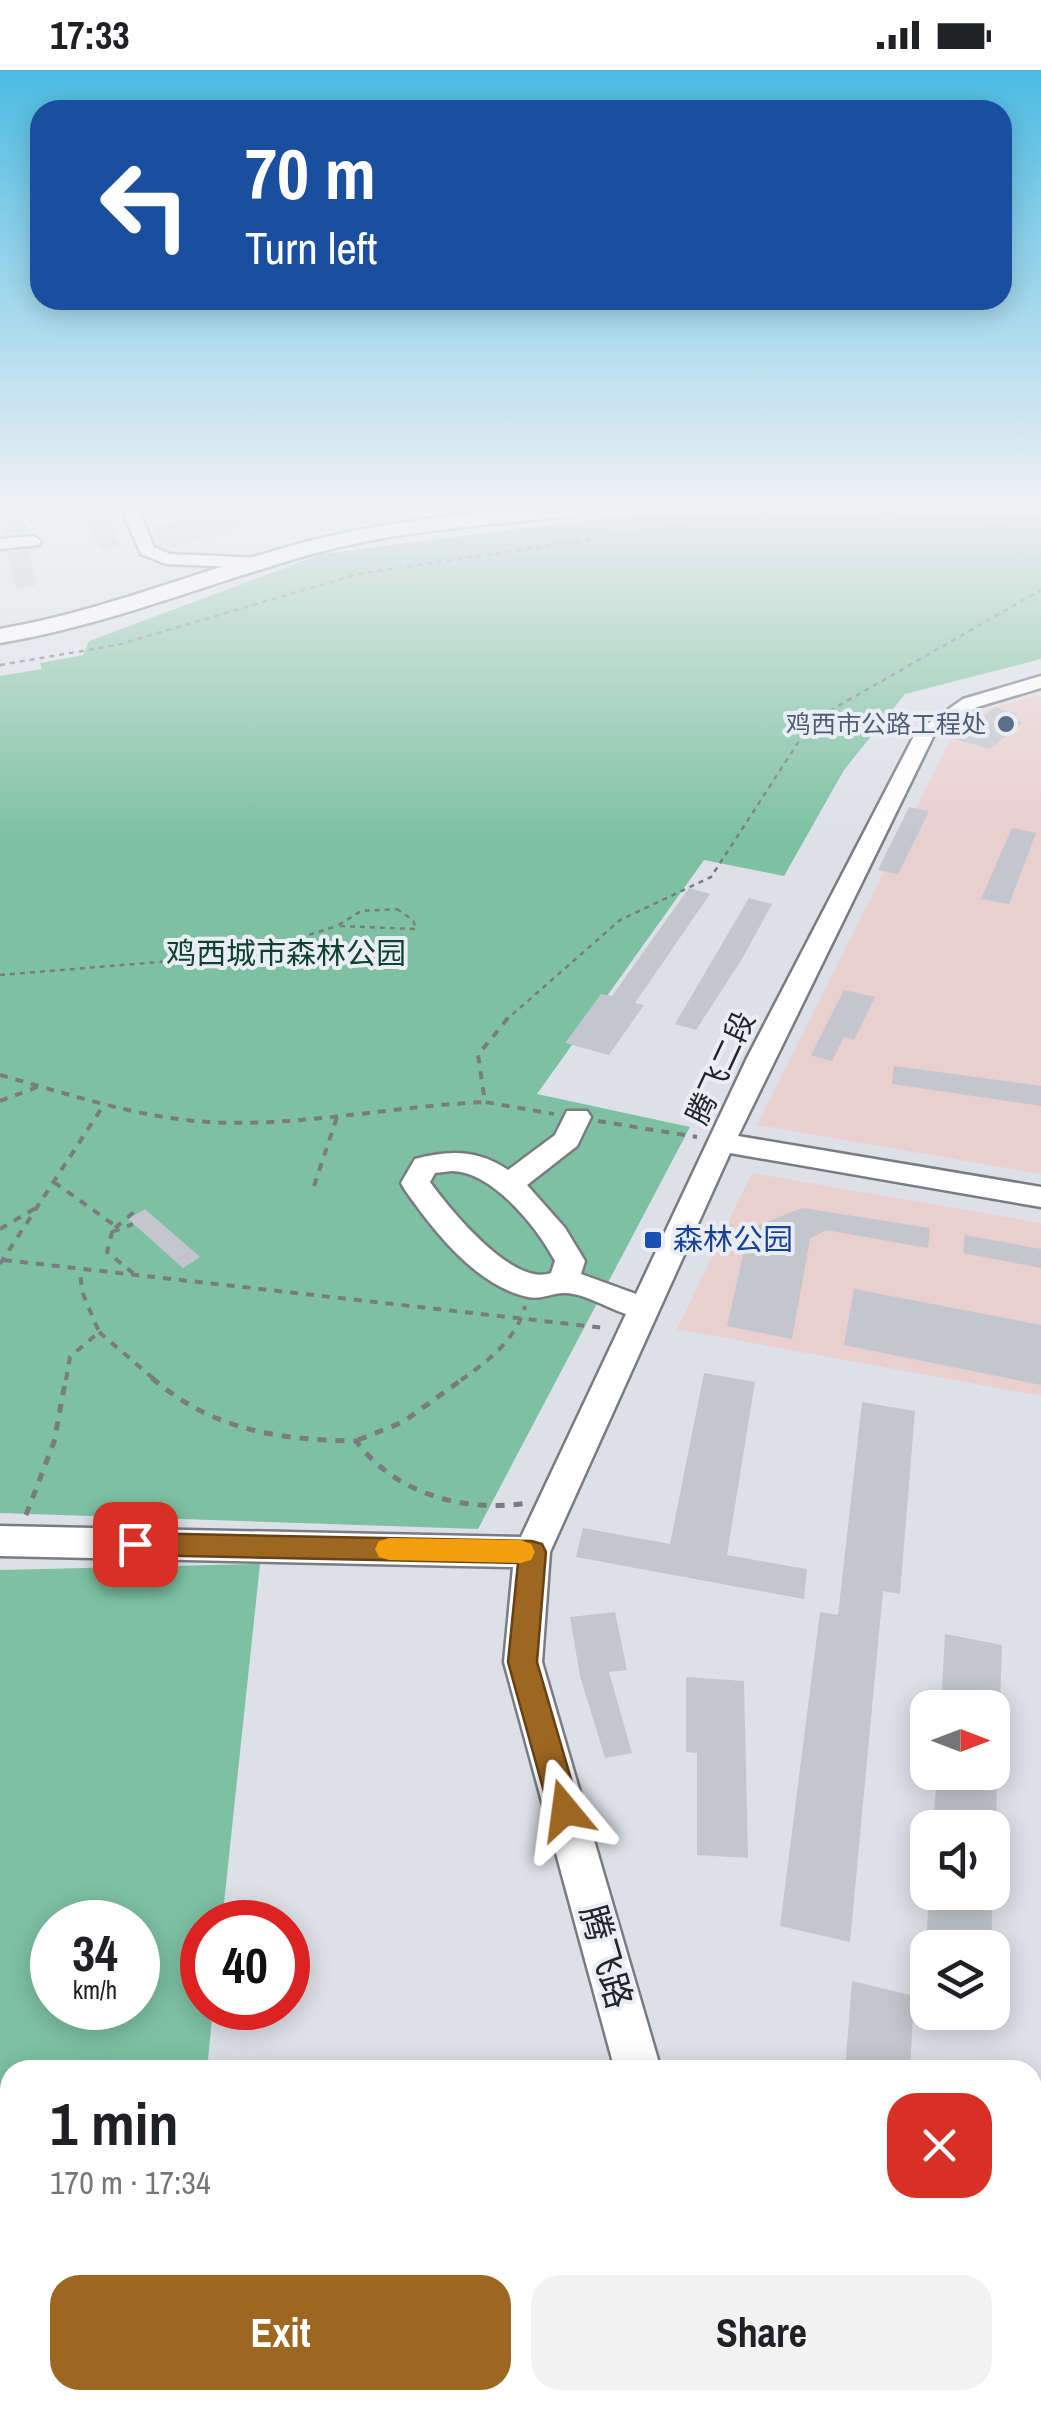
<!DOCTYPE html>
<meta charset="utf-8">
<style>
:root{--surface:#fff;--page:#f2f2f2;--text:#202124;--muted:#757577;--accent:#9d6621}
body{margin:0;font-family:"Archivo Narrow","Noto Sans SC",sans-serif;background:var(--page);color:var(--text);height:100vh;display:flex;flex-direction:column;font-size:38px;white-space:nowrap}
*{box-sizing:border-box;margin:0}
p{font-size:32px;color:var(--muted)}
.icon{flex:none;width:55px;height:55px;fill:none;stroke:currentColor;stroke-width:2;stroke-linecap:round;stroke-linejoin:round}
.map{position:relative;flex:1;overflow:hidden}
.drawer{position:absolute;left:0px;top:1990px;width:1042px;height:350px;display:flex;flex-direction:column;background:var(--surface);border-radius:30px 30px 0 0;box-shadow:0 5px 25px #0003}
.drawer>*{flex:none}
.guide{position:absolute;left:30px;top:30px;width:982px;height:210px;border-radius:30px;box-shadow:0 5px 25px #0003;background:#1a4fa0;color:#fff;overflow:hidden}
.needle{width:65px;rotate:90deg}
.fabs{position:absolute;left:910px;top:1620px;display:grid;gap:20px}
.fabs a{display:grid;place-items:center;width:100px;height:100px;border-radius:20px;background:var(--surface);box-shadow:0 5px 25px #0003;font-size:50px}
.speed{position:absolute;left:30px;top:1830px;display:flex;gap:20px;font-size:50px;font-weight:700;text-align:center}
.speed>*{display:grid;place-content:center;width:130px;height:130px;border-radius:50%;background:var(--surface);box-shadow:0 5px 25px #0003;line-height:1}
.speed small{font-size:25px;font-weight:400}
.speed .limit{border:15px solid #d22;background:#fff;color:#111}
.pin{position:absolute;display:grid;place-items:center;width:85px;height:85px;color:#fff;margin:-42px;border-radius:20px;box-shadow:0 5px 15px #0006}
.me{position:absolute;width:110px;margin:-55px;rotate:344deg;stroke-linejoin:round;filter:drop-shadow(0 0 8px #0008)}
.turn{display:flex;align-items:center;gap:35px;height:210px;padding:0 50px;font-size:45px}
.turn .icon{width:130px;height:130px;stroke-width:2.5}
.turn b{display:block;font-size:70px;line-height:85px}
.round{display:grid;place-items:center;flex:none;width:105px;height:105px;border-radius:30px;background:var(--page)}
.headline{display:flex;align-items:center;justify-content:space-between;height:170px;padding:0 50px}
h1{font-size:60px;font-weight:700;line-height:75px}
.action{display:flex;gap:20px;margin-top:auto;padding:20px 50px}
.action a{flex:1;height:115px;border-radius:30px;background:var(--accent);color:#fff;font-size:40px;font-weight:700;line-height:115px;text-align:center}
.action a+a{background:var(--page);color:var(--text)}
.status{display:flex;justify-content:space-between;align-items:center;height:70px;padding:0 50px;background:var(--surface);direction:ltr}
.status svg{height:28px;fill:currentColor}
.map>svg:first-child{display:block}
</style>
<div class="status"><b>17:33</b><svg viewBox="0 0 49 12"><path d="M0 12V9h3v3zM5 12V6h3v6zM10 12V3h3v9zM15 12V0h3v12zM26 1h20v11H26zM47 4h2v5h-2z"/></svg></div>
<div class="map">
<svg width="1041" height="2340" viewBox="0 0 1041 2340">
<rect width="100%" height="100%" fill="#dde0e7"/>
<!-- industrial -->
<path fill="#eacfcf" d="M1041 625V1104L757 1055 952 666 988 639Z
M752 1103 1041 1153V1326L677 1259Z"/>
<!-- green -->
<path fill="#7dc1a2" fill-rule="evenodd" d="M663 440H1041V589L905 624 844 700 784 806 704 790 537 1024 690 1057 478 1459 0 1443V606L42 599 40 593 83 585 89 571 322 484Z
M260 1494 222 1852H202V1938H213L207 2000H10V2093H0V1500ZM138 1852V1938H52V1852Z"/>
<!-- building -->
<path fill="#c3c6cc" d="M0 440H22L27 460 5 465Z
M84 440H106L121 476 100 479Z
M195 440H279L280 444 172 478 160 472 153 455 200 449Z
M29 480 37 515 16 518 8 482Z
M995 637 1017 644 1012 649 1023 652 990 679 956 669Z
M909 737 929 741 898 804 878 800Z
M1012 758 1036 763 1009 834 981 829Z
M689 818 710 824 635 933 644 935 609 985 565 973 601 924 612 926Z
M749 828 772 834 742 889 696 960 675 954Z
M844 920 875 927 854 970 844 967 832 991 811 985Z
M894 996 1041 1016V1036L892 1014Z
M802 1138 930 1158 928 1178 826 1160 810 1169 792 1269 727 1256 749 1159Z
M145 1139 200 1187 183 1198 128 1149Z
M965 1165 1041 1179V1198L963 1183Z
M854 1219 1041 1255V1315L844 1275Z
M704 1303 755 1312 727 1485 807 1499 804 1529 576 1487 583 1458 670 1474Z
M862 1332 915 1341 900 1524 883 1521 850 1872 780 1856 820 1542 838 1545Z
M615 1542 627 1600 609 1602 632 1683 605 1688 580 1606 570 1547Z
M945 1564 1002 1575 1000 1638H941Z
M686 1607 744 1611 748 1788 697 1785V1683L686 1682Z
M937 1702H997L996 1758H933Z
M929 1822H993L991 1878H926Z
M852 1911 914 1926 910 2000H845Z"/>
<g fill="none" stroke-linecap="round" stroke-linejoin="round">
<defs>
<path id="minor" d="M122 440H138L154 477 170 484 263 488 272 493 263 498 166 494 141 484Z
M33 466 41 471 39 475 0 479V469Z
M1041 606V618L977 637 934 665 738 1066 1041 1117V1137L730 1083 550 1482 542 1592 661 2000H615L504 1592 513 1497 0 1486V1456L521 1467 626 1244C608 1238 585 1224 566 1223 553 1222 542 1230 528 1227 476 1216 434 1161 405 1120L401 1113 415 1089C448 1080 478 1079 508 1100L555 1065 567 1041H587L591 1047 577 1076 527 1115 565 1158 585 1191 581 1204 636 1224 747 988 916 662 963 629ZM452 1101C493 1102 537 1157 555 1191L551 1203C513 1217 451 1141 430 1112L435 1103Z
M649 2330H701L702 2340H650Z"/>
<path id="major" d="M506 440H584L573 446C487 455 399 460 316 483 210 512 109 555 0 573V559C104 541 200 500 302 473 369 455 437 447 506 440Z"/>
</defs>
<!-- minor casing -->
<use href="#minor" stroke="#797c82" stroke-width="5"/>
<!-- major casing -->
<use href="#major" stroke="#797c82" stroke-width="5"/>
<!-- path-far2 -->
<path stroke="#7a7c80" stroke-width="2.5" stroke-dasharray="5 5" stroke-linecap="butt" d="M26 440 32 454
M863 440 1041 463
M0 595 117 575 358 504 789 440
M397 839 413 850 416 859 337 856 361 841Z
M0 905 184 890 238 897 275 891 305 866 337 856
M505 951 620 850 711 807 812 651 1041 520"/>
<!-- path-far1 -->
<path stroke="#7a7c80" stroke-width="4" stroke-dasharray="8 8" stroke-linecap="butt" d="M508 948 478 985 485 1032 554 1044
M0 1005C69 1024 138 1048 209 1052 301 1057 393 1036 485 1032
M0 1031 40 1016
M598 1051 697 1067
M54 1112 114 1155 107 1182 133 1203
M314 1116 337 1047
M115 1158 134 1142
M0 1159 39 1136
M112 1162 133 1154
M4 1190 605 1258
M0 1194 105 1033
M99 1262 155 1310
M66 1310 70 1287 99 1262 83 1224 79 1199
M461 1310C487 1292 517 1269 525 1236"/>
<!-- path -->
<path stroke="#7a7c80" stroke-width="5" stroke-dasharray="9 9" stroke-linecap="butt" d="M152 1308C212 1360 279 1370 356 1371 395 1424 465 1443 527 1433
M358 1370 403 1352 464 1308
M26 1445 54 1372 66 1308"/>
<!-- minor -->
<use href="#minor" fill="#fff" fill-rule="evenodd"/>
<!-- major -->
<use href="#major" fill="#fff" fill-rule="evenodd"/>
</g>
<!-- sky -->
<linearGradient id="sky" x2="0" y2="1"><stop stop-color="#4cbbe2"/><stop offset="0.57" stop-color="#f0f1f4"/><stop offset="1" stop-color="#f0f1f4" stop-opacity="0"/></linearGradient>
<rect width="1041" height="768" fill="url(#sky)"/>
<!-- route -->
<path fill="#9d6621" stroke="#664215" stroke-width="2.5" d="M135 1463 532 1471 542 1474 546 1482 537 1592 580 1740 576 1751 565 1755 554 1751 549 1740 508 1592 518 1493 135 1485 125 1482 121 1474 125 1466Z"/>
<!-- slow -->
<path fill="#f59e0b" d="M389 1468 521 1470 531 1474 535 1482 531 1490 521 1493 389 1490 379 1487 375 1479 379 1471Z"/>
<!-- markers -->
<circle fill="#5c6f8a" stroke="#eaedf4" stroke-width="4" cx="1006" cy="654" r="10"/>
<rect fill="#1a4fb4" stroke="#eaedf4" stroke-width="4" x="643" y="1160" width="20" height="20" rx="5"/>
<g text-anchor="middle" stroke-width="8" stroke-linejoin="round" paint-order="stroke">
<!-- far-service labels -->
<g font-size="25" fill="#4e5e75" stroke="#eaedf4" text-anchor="end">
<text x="986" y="663">鸡西市公路工程处</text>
</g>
<!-- park labels -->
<g font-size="30" fill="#0d422f" stroke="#eaedf4">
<text x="286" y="894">鸡西城市森林公园</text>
</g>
<!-- street labels -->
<g font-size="30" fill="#242528" stroke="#eaedf4">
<text transform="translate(721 998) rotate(-65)" y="10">腾飞二段</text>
</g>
<!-- transit labels -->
<g font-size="30" fill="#164399" stroke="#eaedf4" text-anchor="start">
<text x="673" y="1180">森林公园</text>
</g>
<!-- near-street labels -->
<g font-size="35" fill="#242528" stroke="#eaedf4">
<text transform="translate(606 1887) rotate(74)" y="12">腾飞路</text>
</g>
</g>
</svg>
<div class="fabs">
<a><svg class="needle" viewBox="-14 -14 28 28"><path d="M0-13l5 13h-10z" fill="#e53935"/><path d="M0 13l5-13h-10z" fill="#757577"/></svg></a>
<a><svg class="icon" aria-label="sound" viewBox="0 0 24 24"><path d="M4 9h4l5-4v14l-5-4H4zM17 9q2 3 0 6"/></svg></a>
<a><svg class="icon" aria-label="layers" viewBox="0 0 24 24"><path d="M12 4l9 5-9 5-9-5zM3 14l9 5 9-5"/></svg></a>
</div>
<div class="speed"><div>34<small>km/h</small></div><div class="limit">40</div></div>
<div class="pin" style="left:135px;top:1474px;background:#d93025"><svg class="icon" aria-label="arrive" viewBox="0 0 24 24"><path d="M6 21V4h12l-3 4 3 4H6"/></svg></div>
<svg class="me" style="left:565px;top:1740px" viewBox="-20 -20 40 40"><path d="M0-17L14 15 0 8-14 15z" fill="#9d6621" stroke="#fff" stroke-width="4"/></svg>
<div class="guide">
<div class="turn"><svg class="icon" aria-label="left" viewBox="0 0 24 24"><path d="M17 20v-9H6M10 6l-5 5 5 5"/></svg><div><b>70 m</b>Turn left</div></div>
</div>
<section class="drawer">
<div class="headline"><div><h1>1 min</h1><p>170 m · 17:34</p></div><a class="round" style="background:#d93025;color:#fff"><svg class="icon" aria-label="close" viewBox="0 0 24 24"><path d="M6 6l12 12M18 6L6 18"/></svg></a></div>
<div class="action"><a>Exit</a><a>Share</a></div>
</section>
</div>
